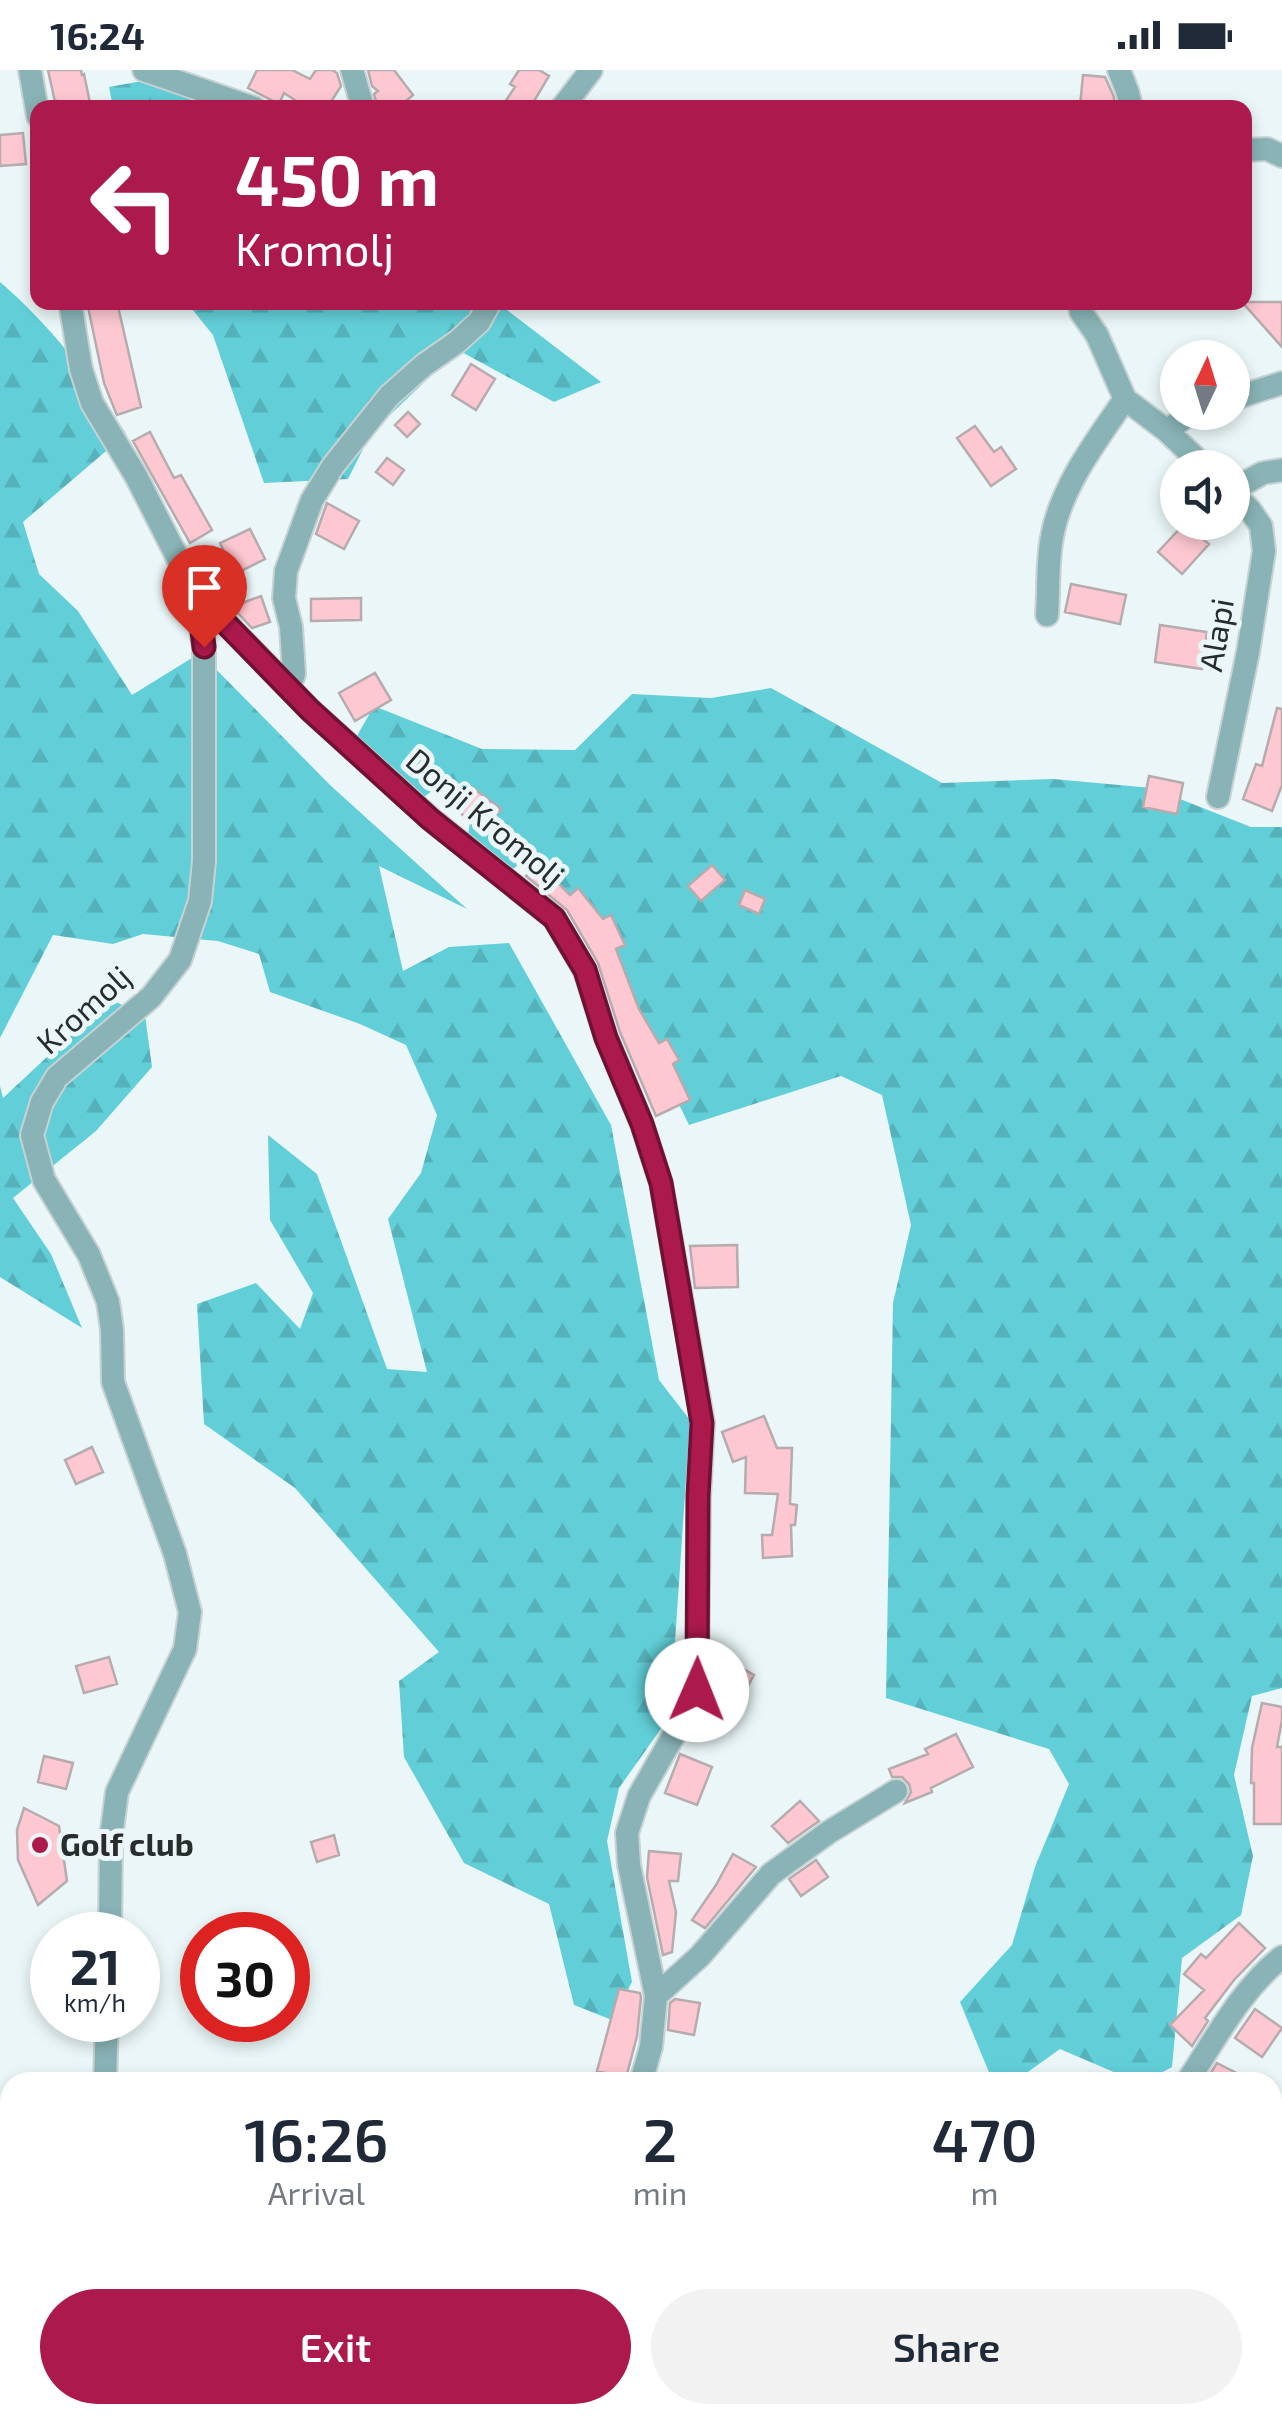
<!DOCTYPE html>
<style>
:root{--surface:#fff;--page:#f2f2f3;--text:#1f2937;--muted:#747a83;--accent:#ac194d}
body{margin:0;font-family:"Exo 2",sans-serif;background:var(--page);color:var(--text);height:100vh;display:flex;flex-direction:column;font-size:38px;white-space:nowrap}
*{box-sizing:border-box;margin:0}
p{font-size:32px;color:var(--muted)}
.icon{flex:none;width:55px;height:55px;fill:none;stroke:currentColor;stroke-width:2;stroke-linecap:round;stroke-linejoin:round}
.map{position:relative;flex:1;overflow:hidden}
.details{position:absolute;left:0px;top:2002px;width:1282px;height:352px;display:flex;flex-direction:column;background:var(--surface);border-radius:30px 30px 0 0;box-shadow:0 5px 15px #0003}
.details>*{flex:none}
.top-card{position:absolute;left:30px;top:30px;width:1222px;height:210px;border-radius:20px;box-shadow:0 5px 15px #0003;background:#ac194d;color:#fff;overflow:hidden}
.needle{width:65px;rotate:4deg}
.fabs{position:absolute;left:1160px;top:270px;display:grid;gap:20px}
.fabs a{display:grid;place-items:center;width:90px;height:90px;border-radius:50%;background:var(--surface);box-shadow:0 5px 15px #0003;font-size:50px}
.speed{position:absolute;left:30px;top:1842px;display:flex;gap:20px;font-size:50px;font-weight:700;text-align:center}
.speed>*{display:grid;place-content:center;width:130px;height:130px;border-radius:50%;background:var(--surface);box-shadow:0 5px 15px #0003;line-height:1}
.speed small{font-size:25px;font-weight:400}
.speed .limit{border:15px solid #d22;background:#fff;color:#111}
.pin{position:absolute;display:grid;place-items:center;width:85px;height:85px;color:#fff;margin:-102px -42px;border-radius:50% 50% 50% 0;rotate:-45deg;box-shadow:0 0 10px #0007}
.pin .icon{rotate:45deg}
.me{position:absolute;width:110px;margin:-55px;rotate:1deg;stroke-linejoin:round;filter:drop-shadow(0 0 8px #0008)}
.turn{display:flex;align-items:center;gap:35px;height:210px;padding:0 40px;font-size:45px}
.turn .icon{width:130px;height:130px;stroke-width:2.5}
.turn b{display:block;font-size:70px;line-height:85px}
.eta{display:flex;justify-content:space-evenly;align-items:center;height:170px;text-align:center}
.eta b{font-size:60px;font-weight:600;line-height:70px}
.primary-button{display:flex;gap:20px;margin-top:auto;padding:20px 40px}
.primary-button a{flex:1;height:115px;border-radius:60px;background:var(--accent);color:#fff;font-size:40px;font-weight:600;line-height:115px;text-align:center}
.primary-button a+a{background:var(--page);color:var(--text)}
.status{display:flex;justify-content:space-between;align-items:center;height:70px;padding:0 50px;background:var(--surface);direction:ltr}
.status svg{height:28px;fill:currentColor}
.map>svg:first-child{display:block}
</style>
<div class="status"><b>16:24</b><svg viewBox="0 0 49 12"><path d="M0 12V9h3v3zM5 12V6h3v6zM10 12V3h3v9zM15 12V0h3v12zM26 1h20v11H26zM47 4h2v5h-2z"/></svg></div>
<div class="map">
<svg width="1282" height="2354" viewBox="0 0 1282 2354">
<defs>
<pattern id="forest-firs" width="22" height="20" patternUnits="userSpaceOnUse" patternTransform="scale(2.5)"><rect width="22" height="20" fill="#62cfd8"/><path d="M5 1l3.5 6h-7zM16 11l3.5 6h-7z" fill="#55b2ba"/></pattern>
</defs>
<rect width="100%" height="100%" fill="#eaf6f7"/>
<!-- forest -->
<path fill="url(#forest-firs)" d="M164 7 236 37H113L109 17Z
M0 212C50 255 92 309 126 364L23 452 39 504 78 541 132 625 200 583 330 715 467 839 379 796 403 901 449 877 509 873 611 1055 659 1310 690 1350 670 1646 619 1718 607 1771 632 1912 612 1950 574 1935 549 1834 464 1793 404 1687 399 1611 439 1582 295 1418 204 1354 197 1234 256 1213 300 1259 313 1223 270 1150 268 1065 317 1104 387 1299 427 1302 388 1149 421 1103 437 1045 406 975 360 954 270 922 259 884 218 871 143 864 113 874 53 865 0 968Z
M187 233H504L507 240 601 312 554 332 458 280 371 363 348 409 264 413 213 265Z
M771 618 942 713 1053 709 1152 718 1251 757H1282V1618L1252 1626 1234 1705 1253 1786 1241 1845 1182 1888 1172 1997 1144 2012H1137L1060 1979 1014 2012H993L960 1932 1012 1875 1035 1797 1069 1714 1049 1679 886 1628 893 1233 911 1155 882 1025 841 1006 689 1055 642 958 608 876 527 790 493 811 465 783 471 746 438 716 413 736 349 680 374 636 482 679 575 680 632 624 711 628Z
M109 929 145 945 152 997 96 1061 13 1128 51 1184 82 1258 0 1207V1016L3 1028Z"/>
<!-- building -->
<path fill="#fdc8d1" stroke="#b6abad" stroke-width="2.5" d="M48 0H81L82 5 84 4 91 38H58L57 31 55 32Z
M257 0H292L310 9 316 0H332L337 3 341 16 327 38H307L284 23 279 34 248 18Z
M368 0H394L413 25 398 38H378L374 24 378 21 372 16Z
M519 0H539L549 6 530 38H501L515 17 510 14Z
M1083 5 1105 7 1114 27V38L1080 36Z
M23 63 26 94 0 96V65Z
M87 232H117L141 337 117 345 116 343 104 313Z
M1242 232H1282V277Z
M471 294 495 309 476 340 452 325Z
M408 342 420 354 407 367 395 355Z
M975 356 994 382 1001 377 1016 399 991 416 957 368Z
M150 362 174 408 181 405 212 460 190 473 133 371Z
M387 388 404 400 393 415 376 402Z
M327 433 359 451 344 479 316 464Z
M1185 453 1209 474 1182 504 1158 482Z
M250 459 265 489 235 504 220 473Z
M1071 514 1126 525 1120 554 1065 542Z
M261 526 270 552 252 558 236 541 234 536Z
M361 528V550L311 551V529Z
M1160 555 1207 562 1202 599 1155 592Z
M375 603 391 630 355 651 339 623Z
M1277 638 1282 639V715L1272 741 1243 729 1256 694 1262 696Z
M1149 706 1183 713 1177 744 1143 737Z
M472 717 501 739 484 761 455 739Z
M539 794 570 825 578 818 603 849 611 845 625 875 616 879 639 939 659 973 667 969 679 990 673 994 690 1030 656 1046 620 962 598 893 567 840 526 806Z
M712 795 725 810 701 831 688 816Z
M745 820 765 829 759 844 739 835Z
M737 1175 738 1217 695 1218 690 1176Z
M764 1346 777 1378H792L790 1434 797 1435 795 1455H791L792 1486 763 1488 762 1465H772L778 1424 745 1423 746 1387 733 1392 722 1362Z
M92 1377 103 1402 76 1414 65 1390Z
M109 1587 117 1614 84 1623 76 1596Z
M728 1590 754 1605 737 1636 711 1622Z
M1262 1633 1282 1637V1650L1277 1677H1282V1754H1254V1713H1251L1252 1678Z
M956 1664 973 1697 931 1718 932 1722 905 1733 911 1722 909 1714 902 1707H892L889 1699 928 1684 925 1679Z
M680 1684 712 1697 697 1735 665 1723Z
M44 1686 73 1693 66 1719 38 1712Z
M800 1731 819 1751 788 1773 772 1756Z
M24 1738 59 1756 67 1811 38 1835 18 1790 17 1760Z
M334 1765 339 1785 317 1792 311 1772Z
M649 1781 681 1784 678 1811H669L676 1842 672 1882 663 1885 647 1807Z
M733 1784 756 1797 705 1858 692 1850 716 1815Z
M816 1790 828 1807 801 1826 789 1809Z
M1239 1853 1265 1878 1234 1910 1205 1948 1208 1951 1192 1976 1170 1955 1204 1920 1184 1904 1201 1884 1206 1888Z
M619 1919 640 1923 641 1927 637 1966 626 2008 597 2001Z
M675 1929 700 1933 694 1965 668 1960 670 1933Z
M1255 1939 1282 1958 1262 1987 1235 1968Z
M1217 1993 1254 2012H1205Z"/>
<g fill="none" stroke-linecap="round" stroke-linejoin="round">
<defs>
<path id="minor" d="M30 0 38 46
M144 0 254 38
M352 0 363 38
M1119 0 1128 23 1131 38
M562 38 591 0
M1245 80 1267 79 1282 86
M70 232 81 299 92 333 136 406 195 522 204 577V791L200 831 180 890 151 927 57 1007 42 1032 32 1065 44 1110 89 1185 108 1232 112 1260 113 1312 175 1484 190 1542 185 1579 117 1722 111 1767 110 1865
M1079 232 1081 242 1097 265 1125 329
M1232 329 1282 313
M1195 342 1188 345 1167 361 1206 398
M1232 420 1263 403 1282 400
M196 522 310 640 431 749 554 848 585 901 606 967 642 1054 661 1113 703 1353 699 1427 697 1619 683 1649 639 1726 627 1763 629 1795 656 1926 651 1977 641 2012
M1047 545C1049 520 1047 492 1052 467 1061 416 1097 370 1125 329L1167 361
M289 618 294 604 291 557 284 528 286 501 312 430 333 396 389 326 424 295 457 272 479 252 490 232
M1218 727 1248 582 1264 481 1261 456 1250 440 1232 422
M656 1926 700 1886 771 1804 829 1762 896 1721
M105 2012 107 1950
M1187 2012C1215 1970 1241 1919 1282 1887
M1272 2317 1282 2304
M248 2345 252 2354
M1039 2345 1068 2354
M489 2354V2345
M1245 2354 1252 2345"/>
</defs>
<!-- minor casing -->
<use href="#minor" stroke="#c7d2d3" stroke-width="26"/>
<!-- minor -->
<use href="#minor" stroke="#89b3b6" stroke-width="22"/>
</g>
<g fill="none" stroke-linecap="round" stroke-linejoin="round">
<defs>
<path id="route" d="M204 577 199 536 195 522 310 640 430 749 554 848 585 900 606 968 642 1054 661 1113 702 1353 698 1426 697 1620"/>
</defs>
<!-- route casing -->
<use href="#route" stroke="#701032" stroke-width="25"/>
<!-- route -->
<use href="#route" stroke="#ac194d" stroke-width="18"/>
</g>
<!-- markers -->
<circle fill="#ac194d" stroke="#eaf6f7" stroke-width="4" cx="40" cy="1775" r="10"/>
<g text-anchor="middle" stroke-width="10" stroke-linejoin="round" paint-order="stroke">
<!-- street labels -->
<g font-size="32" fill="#282c2d" stroke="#eaf6f7">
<text transform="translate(1217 565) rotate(-80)" y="11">Alapi</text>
<text transform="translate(485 748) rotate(40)" y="11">Donji Kromolj</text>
<text transform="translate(84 940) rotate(-42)" y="11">Kromolj</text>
</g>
<!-- poi labels -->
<g font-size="32" font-weight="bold" fill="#282c2d" stroke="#eaf6f7" text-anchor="start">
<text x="60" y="1786">Golf club</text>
</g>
</g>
</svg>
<div class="fabs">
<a><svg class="needle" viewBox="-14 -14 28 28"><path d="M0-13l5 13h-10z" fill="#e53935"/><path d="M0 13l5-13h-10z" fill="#747a83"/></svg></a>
<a><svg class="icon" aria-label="sound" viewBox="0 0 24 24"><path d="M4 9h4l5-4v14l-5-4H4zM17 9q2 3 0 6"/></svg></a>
</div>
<div class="speed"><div>21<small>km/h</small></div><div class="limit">30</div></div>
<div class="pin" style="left:204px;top:577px;background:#d93025"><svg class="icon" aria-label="arrive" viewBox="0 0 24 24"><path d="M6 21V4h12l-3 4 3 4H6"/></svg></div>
<svg class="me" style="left:697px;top:1620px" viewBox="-20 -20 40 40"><circle r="19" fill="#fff"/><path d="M0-13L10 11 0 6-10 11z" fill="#ac194d"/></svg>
<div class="top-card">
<div class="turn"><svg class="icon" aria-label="left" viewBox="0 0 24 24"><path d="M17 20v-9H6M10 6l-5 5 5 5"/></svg><div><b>450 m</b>Kromolj</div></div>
</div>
<section class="details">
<div class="eta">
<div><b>16:26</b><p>Arrival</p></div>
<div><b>2</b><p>min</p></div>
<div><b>470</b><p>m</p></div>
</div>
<div class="primary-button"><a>Exit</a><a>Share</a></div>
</section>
</div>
